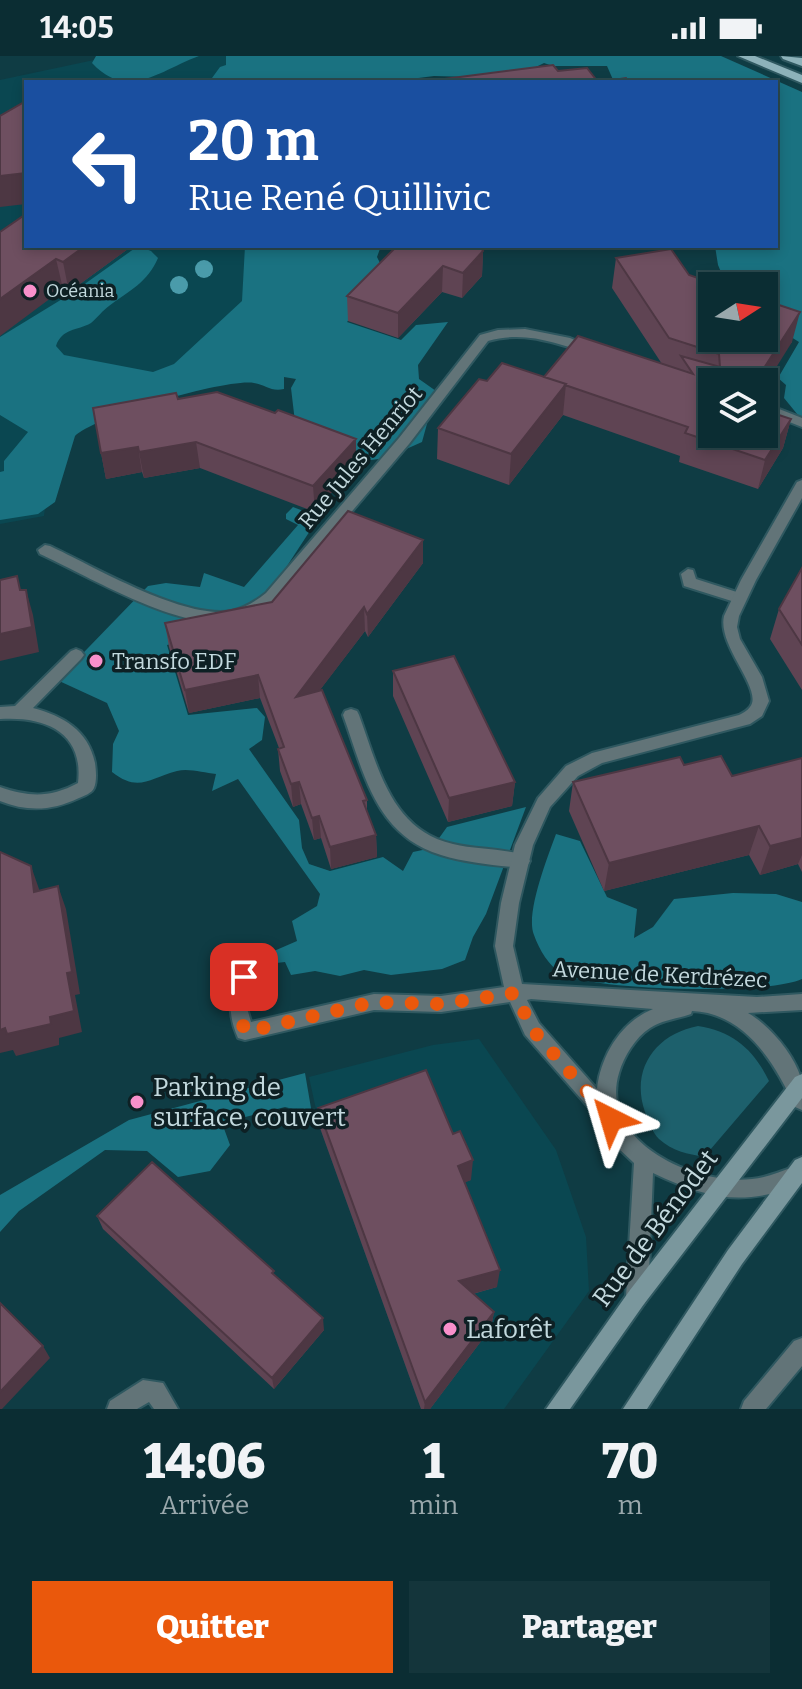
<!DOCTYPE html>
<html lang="fr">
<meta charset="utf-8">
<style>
:root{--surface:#0b2d33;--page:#14353b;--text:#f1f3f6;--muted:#9aa8ac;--line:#2b494e;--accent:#ea580c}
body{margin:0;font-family:Bitter,serif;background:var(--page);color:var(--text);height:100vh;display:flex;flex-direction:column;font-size:30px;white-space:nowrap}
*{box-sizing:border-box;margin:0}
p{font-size:26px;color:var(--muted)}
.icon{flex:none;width:44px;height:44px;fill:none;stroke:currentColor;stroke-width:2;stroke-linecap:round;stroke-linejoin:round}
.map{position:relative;height:1353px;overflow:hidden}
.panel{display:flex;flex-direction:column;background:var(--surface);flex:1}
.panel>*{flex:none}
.top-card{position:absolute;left:24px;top:24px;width:754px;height:168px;border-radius:0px;box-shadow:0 4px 12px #0003,0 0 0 2px var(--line);background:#1a4fa0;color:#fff;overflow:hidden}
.needle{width:52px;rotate:78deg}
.tools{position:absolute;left:698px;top:216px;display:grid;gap:16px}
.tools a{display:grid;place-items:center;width:80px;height:80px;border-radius:0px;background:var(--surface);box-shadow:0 4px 12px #0003,0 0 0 2px var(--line);font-size:40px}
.pin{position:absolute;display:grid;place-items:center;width:68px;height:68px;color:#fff;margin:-34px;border-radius:16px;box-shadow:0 4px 12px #0006}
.me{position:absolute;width:88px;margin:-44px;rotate:320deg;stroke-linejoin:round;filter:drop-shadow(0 0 6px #0008)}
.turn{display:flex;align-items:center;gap:28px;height:168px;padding:0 32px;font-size:36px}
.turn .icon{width:104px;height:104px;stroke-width:2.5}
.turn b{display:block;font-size:56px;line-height:68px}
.eta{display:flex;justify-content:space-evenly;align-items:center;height:136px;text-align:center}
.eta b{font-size:48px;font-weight:800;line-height:56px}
.cta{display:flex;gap:16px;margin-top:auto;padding:16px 32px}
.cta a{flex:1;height:92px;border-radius:0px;background:var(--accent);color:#fff;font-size:32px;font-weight:800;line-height:92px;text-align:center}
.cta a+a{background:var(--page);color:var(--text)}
.status{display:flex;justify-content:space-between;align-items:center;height:56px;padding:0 40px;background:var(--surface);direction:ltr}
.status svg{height:22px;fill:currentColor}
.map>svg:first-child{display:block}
</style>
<div class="status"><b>14:05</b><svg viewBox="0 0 49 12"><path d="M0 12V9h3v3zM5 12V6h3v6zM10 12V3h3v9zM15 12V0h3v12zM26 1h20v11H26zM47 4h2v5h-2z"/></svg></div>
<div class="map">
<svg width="802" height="1353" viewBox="0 0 802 1353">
<rect width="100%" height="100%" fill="#0f3c44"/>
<!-- built -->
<path fill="#0a4751" d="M113 0H250L256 26H26V190H290L313 302 65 365 53 383 44 460 0 468V24Z
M479 983 556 1094 586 1181 589 1235 504 1353H421L320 1072 309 1021 433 989Z"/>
<!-- green -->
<path fill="#1d606c" d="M698 970C733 975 754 994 769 1025L704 1101C688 1098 672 1095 659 1083 652 1076 648 1064 645 1056 630 1013 656 978 698 970Z"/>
<!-- forest -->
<path fill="#1a7281" d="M96 0H199C162 13 128 46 92 7Z
M226 0H721L802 36V364L784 342 786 329 778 322 799 286 764 264V230H727L718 209 715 190H776V26H614L607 10H553L544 7 514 22 434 20 387 26H216L212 22 220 11 226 9Z
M138 190 151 195 158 202C148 226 129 235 109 250 103 254 97 262 91 267 77 275 62 272 56 290L64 299 153 316 174 308 242 245 245 190H381L377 201 382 211 365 245 347 266 401 284 416 269 448 266 418 309 419 323 436 335 422 386 386 402 356 406 295 366 291 332 296 323 284 321V333C271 336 266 329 254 327 227 322 94 361 75 380L55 446 38 458 0 464V416L4 415V405L28 376 0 359V281L72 237Z
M293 451 319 461 274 530 229 574 167 589 188 659 257 652 265 661 262 684 249 693 299 764 302 792 309 808 330 815 383 801 403 815 413 796 432 792 447 771 526 751 486 858 473 881 465 904 442 913 391 919 364 914 340 920 315 915 291 919 285 906 268 908 267 898 297 885 292 865 317 850 320 838 238 723 212 735 216 718C204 717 189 712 177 715 149 722 139 737 112 716L113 688 119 675 107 647 57 624 148 530 166 527 200 531 204 517 244 531 298 469 286 463V458Z
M556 778 580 785 607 841 637 853 634 882 653 871 674 843 733 837 776 838 802 846V923C769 939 596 935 563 918 549 911 539 893 534 879 525 858 548 800 556 778Z
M305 1017 312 1058 285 1051 222 1067 230 1089 210 1115 178 1121 147 1095 105 1094 19 1155 0 1176V1139L129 1064Z"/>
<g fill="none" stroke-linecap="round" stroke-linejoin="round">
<defs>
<path id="lane" d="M688 513 693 514 696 523 743 538 745 542 738 547 684 530 681 518Z
M76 593 81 595 84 599 81 603 33 652C63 660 88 674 95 707 96 714 97 725 94 732 92 737 84 740 79 742 52 755 27 756 0 745V731C29 741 50 742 78 727 84 676 45 660 0 663V651L15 650 71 595Z
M351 653 357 655 359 659C378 711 391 774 453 788 477 794 504 792 527 800L530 805 527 810 521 812C494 809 467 807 441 799 375 779 364 717 343 659L345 655Z"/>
<path id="street" d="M525 273 570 282 599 294 593 298C557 288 526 274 488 285L409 388 276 545C261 556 244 565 225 566 173 571 88 520 40 498L38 494 45 489 50 490C95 511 184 564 232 555 245 552 256 545 266 537L399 382 480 279 498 274Z
M764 347 802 362V371L764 356Z
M802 424V442L756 524 739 560 737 571 740 583 762 621 769 645 762 660 750 668 602 707 578 720 550 751 533 789 519 847 513 890 522 928 757 941 802 938V954L748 957C770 970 793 997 801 1022 802 1031 802 1044 802 1054L795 1051C775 1007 745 957 692 955L691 958C677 963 662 964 650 972 635 982 624 1000 619 1017 598 1086 696 1130 752 1123 766 1122 781 1115 794 1111L802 1116 801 1128C744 1151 707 1143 653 1117L648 1241 644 1248 637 1252 630 1248 626 1241 634 1107 617 1091 604 1069 525 979 510 946 441 956 374 954 245 984 238 982C228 960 228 938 238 915L244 913 250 915 253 921 247 952 251 966 374 938 441 940 504 931 495 890 501 847 515 789 538 742 566 710 592 697 739 659C743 657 747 655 750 651 764 634 717 590 724 560L741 524 797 426ZM531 943 653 953C621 966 601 999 597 1033L539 967 527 944Z
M802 1282V1310L766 1353H741L744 1345 794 1285Z
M143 1324 163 1327 178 1353H154L149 1346 137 1353H107L110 1345Z"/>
<path id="secondary" d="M802 1018V1042L644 1248 570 1353H546L630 1234 795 1021Z
M802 1101V1127L742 1208 647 1353H623L728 1194 795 1104Z"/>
<path id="primary" d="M738 0H755L802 19V27Z
M781 0 802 2V10L783 3Z"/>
</defs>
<!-- lane casing -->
<use href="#lane" stroke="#2f5860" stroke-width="4"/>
<!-- street casing -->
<use href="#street" stroke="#2f5860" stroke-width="4"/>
<!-- secondary casing -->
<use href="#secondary" stroke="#2f5860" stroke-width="4"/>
<!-- primary casing -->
<use href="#primary" stroke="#2f5860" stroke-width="4"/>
<!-- lane -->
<use href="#lane" fill="#627478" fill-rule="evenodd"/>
<!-- street -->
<use href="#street" fill="#627478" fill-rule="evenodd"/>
<!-- secondary -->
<use href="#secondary" fill="#7a979d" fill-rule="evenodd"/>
<!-- primary -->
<use href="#primary" fill="#8db2ba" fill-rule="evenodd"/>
</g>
<!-- trees -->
<g fill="#4a9baa">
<circle cx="204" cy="213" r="9"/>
<circle cx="179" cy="229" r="9"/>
</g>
<!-- wall -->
<path fill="#5f4453" d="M0 176 132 190 69 236 63 233Z
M483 195 482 220 462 242 442 236 398 282 348 265 347 240Z
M616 202 689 219 792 286 712 378 791 363 783 392 758 433 679 406 680 400 563 359 509 429 437 403 438 372 487 325 544 321 662 308 612 232Z
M178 343 275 357 356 383V408L315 456 200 412 144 422 142 416 106 423 101 397Z
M423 484V507L368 581 365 575 319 635 367 744V755L376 779 377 801 331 813 321 782 314 784 301 748 293 751 280 715 278 693 279 692 260 642 189 657 169 591 165 567 272 546Z
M802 512V634L770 583 779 553Z
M393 615 515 726 512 750 448 766 393 640Z
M802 702V816L798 808 760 819 749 799 604 835 569 755 573 726 684 709 732 720Z
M318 1052 471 1124 464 1126 497 1231 473 1238 494 1256 491 1272 430 1353H421L320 1072Z
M97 1160 275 1219 324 1274 274 1333 103 1173Z"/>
<!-- shaded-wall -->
<path fill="#4d3743" d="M26 117V148L0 151V120Z
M85 190H132L69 236 63 206Z
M483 195 482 220 462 242 463 217Z
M56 203 63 233 0 280V243Z
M443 210 442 236 398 282V257Z
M800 256 792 286 764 331V326H755Z
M566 328 563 359 509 429 511 398Z
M791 363 783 392 758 433 765 404Z
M356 383V408L315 456 313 430Z
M196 386 200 412 144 422 139 396Z
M138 391 142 416 106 423 101 397Z
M423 484V507L368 581 367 558Z
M26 534 33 559 39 596 0 605V578Z
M364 551 365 575 298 663 296 641Z
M258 619 260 642 189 657 185 634Z
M299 726 301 748 293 751 291 728Z
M515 726 512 750 448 766 449 742Z
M319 760 321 782 314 784 312 762Z
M759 770 749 799 604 835 609 807Z
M376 779 377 801 331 813 330 791Z
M802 782V799L798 808 760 819 770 790Z
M31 810 39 833 42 859 34 836Z
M58 830 66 853 80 938 75 939 82 976 59 982V989L16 1000 13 994 0 997V974L50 961 67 917Z
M473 1104 471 1124 457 1130 458 1110Z
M500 1214 497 1231 457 1242 459 1225Z
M494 1256 491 1272 430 1353H424L425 1346Z
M323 1262 324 1274 274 1333 272 1322Z
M43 1290 50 1302 2 1353H0V1336Z"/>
<!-- building -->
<path fill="#6e4f60" stroke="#4d3743" stroke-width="2" d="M553 9 558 15 587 12 598 26H421Z
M626 22 629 26H600Z
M26 45V117L0 120V60Z
M26 158V190H85L63 206 56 203 0 243V176Z
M397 190H480L483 195 463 217 443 210 398 257 347 240Z
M671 193 689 219 721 230H712V282H764V244L800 256 755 326H712V378H764V354L791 363 765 404 685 377 688 371 565 329 566 328 544 321 578 280 693 318 681 300 720 311 719 298 669 282 616 202Z
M502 307 566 328 511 398 438 372 479 323 487 325Z
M217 336 275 357 278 354 356 383 313 430 196 386 139 396 138 391 101 397 93 352 176 337 178 343Z
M348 455 423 484 367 558 364 551 296 641 322 634 367 744 363 745 376 779 330 791 319 760 312 762 299 726 291 728 278 693 284 691 258 619 185 634 165 567 272 546Z
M802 512V589L779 553Z
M17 520 20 534H26L32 571 0 578V524Z
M454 600 515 726 449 742 393 615Z
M721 700 732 720 802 702V782L770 790 759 770 609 807 573 726 680 701 684 709Z
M0 796 31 810 34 836 58 830 72 916 67 917 74 955 50 961 51 968 7 978 5 972 0 974Z
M426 1014 453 1078 460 1075 473 1104 458 1110 500 1214 459 1225 494 1256 425 1346 318 1052Z
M152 1106 274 1215 272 1217 323 1262 272 1322 97 1160Z
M0 1247 43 1290 0 1336Z"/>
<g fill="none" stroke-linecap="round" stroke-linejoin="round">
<!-- route -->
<path stroke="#ea580c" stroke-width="14" stroke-dasharray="0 25.2" d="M244 921 238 952 245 976 374 946 441 948 515 937 532 973 611 1063"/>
</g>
<!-- markers -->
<g fill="#f890cb" stroke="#0e2024" stroke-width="3">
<circle cx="30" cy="235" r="8"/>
<circle cx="96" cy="605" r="8"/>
<circle cx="137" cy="1046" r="8"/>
<circle cx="450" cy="1273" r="8"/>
</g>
<g text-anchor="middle" stroke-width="7" stroke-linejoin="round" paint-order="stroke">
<!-- far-poi labels -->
<g font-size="18" fill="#c3d9de" stroke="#0e2024" text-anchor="start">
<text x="46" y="241">Océania</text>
</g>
<!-- street labels -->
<g font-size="22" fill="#c3d9de" stroke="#0e2024">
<text transform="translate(360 401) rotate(-50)" y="8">Rue Jules Henriot</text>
<text transform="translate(660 918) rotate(3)" y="8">Avenue de Kerdrézec</text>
</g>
<!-- poi labels -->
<g font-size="22" fill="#c3d9de" stroke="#0e2024" text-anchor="start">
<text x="112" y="613">Transfo EDF</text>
</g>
<!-- near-poi labels -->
<g font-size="26" fill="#c3d9de" stroke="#0e2024" text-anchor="start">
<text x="153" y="1040">Parking de<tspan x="153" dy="30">surface, couvert</tspan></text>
<text x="466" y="1282">Laforêt</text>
</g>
<!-- near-street labels -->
<g font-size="26" fill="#c3d9de" stroke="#0e2024">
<text transform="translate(655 1172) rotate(-53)" y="9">Rue de Bénodet</text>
</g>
</g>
</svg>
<div class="tools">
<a><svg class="needle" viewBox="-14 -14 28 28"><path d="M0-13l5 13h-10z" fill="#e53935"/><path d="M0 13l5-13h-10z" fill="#9aa8ac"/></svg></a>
<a><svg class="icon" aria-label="layers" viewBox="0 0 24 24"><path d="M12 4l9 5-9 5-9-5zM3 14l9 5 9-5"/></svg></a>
</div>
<div class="pin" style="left:244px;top:921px;background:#d93025"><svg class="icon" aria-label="arrive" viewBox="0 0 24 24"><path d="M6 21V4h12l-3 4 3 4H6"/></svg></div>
<svg class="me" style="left:611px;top:1063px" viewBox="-20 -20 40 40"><path d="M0-17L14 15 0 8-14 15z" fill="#ea580c" stroke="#fff" stroke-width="4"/></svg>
<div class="top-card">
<div class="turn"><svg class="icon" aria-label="left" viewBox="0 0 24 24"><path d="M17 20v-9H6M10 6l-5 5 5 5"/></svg><div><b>20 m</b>Rue René Quillivic</div></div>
</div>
</div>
<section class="panel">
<div class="eta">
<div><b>14:06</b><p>Arrivée</p></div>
<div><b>1</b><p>min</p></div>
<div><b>70</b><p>m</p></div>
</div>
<div class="cta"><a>Quitter</a><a>Partager</a></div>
</section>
